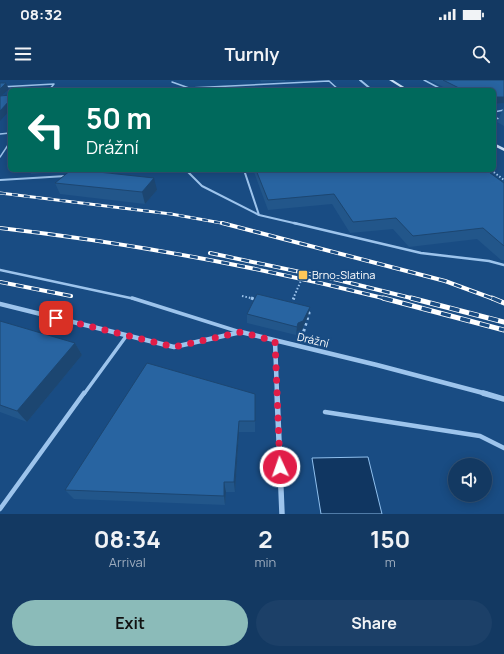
<!DOCTYPE html>
<meta charset="utf-8">
<style>
:root{--surface:#133962;--page:#1c4068;--text:#f1f3f6;--muted:#9dacbe;--line:#325377;--accent:#8bbbb9}
body{margin:0;font-family:Manrope,sans-serif;background:var(--page);color:var(--text);height:100vh;display:flex;flex-direction:column;font-size:15px;white-space:nowrap}
*{box-sizing:border-box;margin:0}
p{font-size:13px;color:var(--muted)}
.icon{flex:none;width:22px;height:22px;fill:none;stroke:currentColor;stroke-width:2;stroke-linecap:round;stroke-linejoin:round}
.map{position:relative;height:434px;overflow:hidden}
.details{display:flex;flex-direction:column;background:var(--surface);flex:1}
.details>*{flex:none}
.guide{position:absolute;left:8px;top:8px;width:488px;height:84px;border-radius:6px;box-shadow:0 2px 10px #0003,0 0 0 1px var(--line);background:#00695c;color:#fff;overflow:hidden}
.tools{position:absolute;left:448px;top:378px;display:grid;gap:8px}
.tools a{display:grid;place-items:center;width:44px;height:44px;border-radius:50%;background:var(--surface);box-shadow:0 2px 10px #0003,0 0 0 1px var(--line);font-size:20px}
.pin{position:absolute;display:grid;place-items:center;width:34px;height:34px;color:#fff;margin:-17px;border-radius:8px;box-shadow:0 2px 6px #0006}
.me{position:absolute;width:44px;margin:-22px;rotate:357deg;stroke-linejoin:round;filter:drop-shadow(0 0 3px #0008)}
.turn{display:flex;align-items:center;gap:14px;height:84px;padding:0 12px;font-size:18px}
.turn .icon{width:52px;height:52px;stroke-width:2.5}
.turn b{display:block;font-size:28px;line-height:34px}
.eta{display:flex;justify-content:space-evenly;align-items:center;height:68px;text-align:center}
.eta b{font-size:24px;font-weight:700;line-height:28px}
.primary-button{display:flex;gap:8px;margin-top:auto;padding:8px 12px}
.primary-button a{flex:1;height:46px;border-radius:24px;background:var(--accent);color:#111;font-size:16px;font-weight:700;line-height:46px;text-align:center}
.primary-button a+a{background:var(--page);color:var(--text)}
.status{display:flex;justify-content:space-between;align-items:center;height:28px;padding:0 20px;background:var(--surface);direction:ltr}
.status svg{height:11px;fill:currentColor}
header{display:flex;justify-content:space-between;align-items:center;height:52px;padding:0 12px;background:var(--surface);font-size:18px;font-weight:700}
.map>svg:first-child{display:block}
</style>
<div class="status"><b>08:32</b><svg viewBox="0 0 49 12"><path d="M0 12V9h3v3zM5 12V6h3v6zM10 12V3h3v9zM15 12V0h3v12zM26 1h20v11H26zM47 4h2v5h-2z"/></svg></div>
<header><svg class="icon" aria-label="menu" viewBox="0 0 24 24"><path d="M4 6h16M4 12h16M4 18h16"/></svg>Turnly<svg class="icon" aria-label="search" viewBox="0 0 24 24"><circle cx="10" cy="10" r="6"/><path d="M15 15l6 6"/></svg></header>
<div class="map">
<svg width="504" height="434" viewBox="0 0 504 434">
<rect width="100%" height="100%" fill="#194c83"/>
<!-- water -->
<path fill="#103661" stroke="#90c0ee" d="M368 377 382 434H321L312 378Z"/>
<g fill="none" stroke-linecap="round" stroke-linejoin="round">
<!-- path-far1 -->
<path stroke="#9dc4ec" stroke-width="2" stroke-dasharray="1.5 2" stroke-linecap="butt" d="M491 90 504 100
M242 216 255 219
M293 219 303 196"/>
<!-- path -->
<path stroke="#9dc4ec" stroke-width="3" stroke-dasharray="2.5 3.5" stroke-linecap="butt" d="M251 218 257 220
M291 225 294 218
M302 257 309 233 306 232"/>
<!-- lane-far4 -->
<path stroke="#9dc4ec" stroke-width="1.5" d="M424 0 443 10
M172 2 189 8 329 1 339 10
M0 7 54 4 49 10
M494 32 504 30
M494 37 504 41
M0 54 10 53
M0 77 10 62"/>
<!-- lane-far3 -->
<path stroke="#9dc4ec" stroke-width="2" d="M186 90 202 106 259 135 298 144
M244 90 259 135
M102 93 141 90
M0 100 66 96"/>
<!-- lane-far2 -->
<path stroke="#9dc4ec" stroke-width="2.5" d="M294 143 421 173 489 181 504 185
M0 190 135 219"/>
<!-- lane-far1 -->
<path stroke="#9dc4ec" stroke-width="3.5" d="M132 218 240 252
M84 314 127 255"/>
<!-- lane -->
<path stroke="#9dc4ec" stroke-width="4.5" d="M325 332 480 356 504 368
M0 429 84 313"/>
<!-- street-far2 -->
<path stroke="#9dc4ec" stroke-width="2" d="M360 0 372 10"/>
<!-- street-far1 -->
<path stroke="#9dc4ec" stroke-width="4.5" d="M0 224 174 267 241 252 377 285 487 314
M275 261 277 314"/>
<!-- street -->
<path stroke="#9dc4ec" stroke-width="5.5" d="M277 313 282 434
M483 313 504 319"/>
<!-- secondary -->
<path fill="#cae0f8" fill-rule="evenodd" d="M389 0H393L409 10H405Z
M494 63 504 68V71L494 66Z"/>
<defs>
<path id="rail-far2" d="M0 113 171 134 227 144"/>
<path id="rail-far1" d="M222 143 445 201 494 219
M0 148C131 163 259 187 387 219
M210 173 338 200 415 219
M0 202 71 216"/>
<path id="rail" d="M383 218 504 250
M411 218 504 242
M492 218 504 223"/>
</defs>
<!-- rail-far2 casing -->
<use href="#rail-far2" stroke="#fff" stroke-width="3"/>
<!-- rail-far1 casing -->
<use href="#rail-far1" stroke="#fff" stroke-width="4"/>
<!-- rail casing -->
<use href="#rail" stroke="#fff" stroke-width="5"/>
<!-- rail-far2 -->
<use href="#rail-far2" stroke="#194c83" stroke-width="2" stroke-dasharray="6" stroke-linecap="butt"/>
<!-- rail-far1 -->
<use href="#rail-far1" stroke="#194c83" stroke-width="2.5" stroke-dasharray="8" stroke-linecap="butt"/>
<!-- rail -->
<use href="#rail" stroke="#194c83" stroke-width="3.5" stroke-dasharray="10" stroke-linecap="butt"/>
</g>
<!-- wall -->
<path fill="#22568a" d="M260 0H285V1L261 2Z
M430 0H504V23L494 24V10H449Z
M504 27V46L497 42Z
M29 90H82L157 110 145 124 60 114 55 103 70 91 31 94Z
M254 90H486L504 103V180H501L477 159 409 167 393 149 350 153 332 124 268 130 254 92Z
M247 234 308 236 302 250 297 251 296 255 247 243Z
M0 241 75 263 82 275 27 342 0 332Z
M255 314V352H239L235 412H226L225 425 74 419 65 410Z"/>
<!-- shaded-wall -->
<path fill="#1c4671" d="M6 3 9 9 0 17V9Z
M494 17H504V23L494 24Z
M10 20V30L0 41V31Z
M154 98 157 110 145 124 142 112Z
M310 227 308 236 302 250 297 251 296 255 297 247 298 243Z
M75 263 82 275 27 342 17 331Z
M239 341V352L235 412 234 402Z
M224 402 226 412 225 425 224 416Z"/>
<!-- building -->
<path fill="#2864a1" stroke="#1c4671" d="M443 0H504V17H494V10H463Z
M0 3H6L0 9Z
M10 15V20L0 31V16Z
M71 90H80L154 98 142 112 55 103Z
M256 90H486L504 103V166L483 148 413 156 396 138 353 142 334 114 268 120Z
M257 214 310 227 303 241 298 243 297 247 247 234Z
M0 241 75 263 17 331 0 325Z
M147 283 255 314V341H239L234 402H224V416L65 410Z"/>
<g fill="none" stroke-linecap="round" stroke-linejoin="round">
<!-- route -->
<path stroke="#e11d48" stroke-width="7" stroke-dasharray="0 12.6" d="M56 238 174 267 241 252 275 261 280 387"/>
</g>
<!-- markers -->
<rect fill="#ffc758" stroke="#194c83" stroke-width="1.5" x="298" y="190" width="10" height="10" rx="2"/>
<g text-anchor="middle" stroke-width="4" stroke-linejoin="round" paint-order="stroke">
<!-- poi labels -->
<g font-size="11" fill="#fff" stroke="#194c83" text-anchor="start">
<text x="312" y="199">Brno-Slatina</text>
</g>
<!-- street labels -->
<g font-size="11" fill="#fff" stroke="#194c83">
<text transform="translate(313 260) rotate(13)" y="4">Drážní</text>
</g>
</g>
</svg>
<div class="tools">
<a><svg class="icon" aria-label="sound" viewBox="0 0 24 24"><path d="M4 9h4l5-4v14l-5-4H4zM17 9q2 3 0 6"/></svg></a>
</div>
<div class="pin" style="left:56px;top:238px;background:#d93025"><svg class="icon" aria-label="arrive" viewBox="0 0 24 24"><path d="M6 21V4h12l-3 4 3 4H6"/></svg></div>
<svg class="me" style="left:280px;top:387px" viewBox="-20 -20 40 40"><circle r="17" fill="#e11d48" stroke="#fff" stroke-width="3"/><path d="M0-11L8 9 0 5-8 9z" fill="#fff"/></svg>
<div class="guide">
<div class="turn"><svg class="icon" aria-label="left" viewBox="0 0 24 24"><path d="M17 20v-9H6M10 6l-5 5 5 5"/></svg><div><b>50 m</b>Drážní</div></div>
</div>
</div>
<section class="details">
<div class="eta">
<div><b>08:34</b><p>Arrival</p></div>
<div><b>2</b><p>min</p></div>
<div><b>150</b><p>m</p></div>
</div>
<div class="primary-button"><a>Exit</a><a>Share</a></div>
</section>
